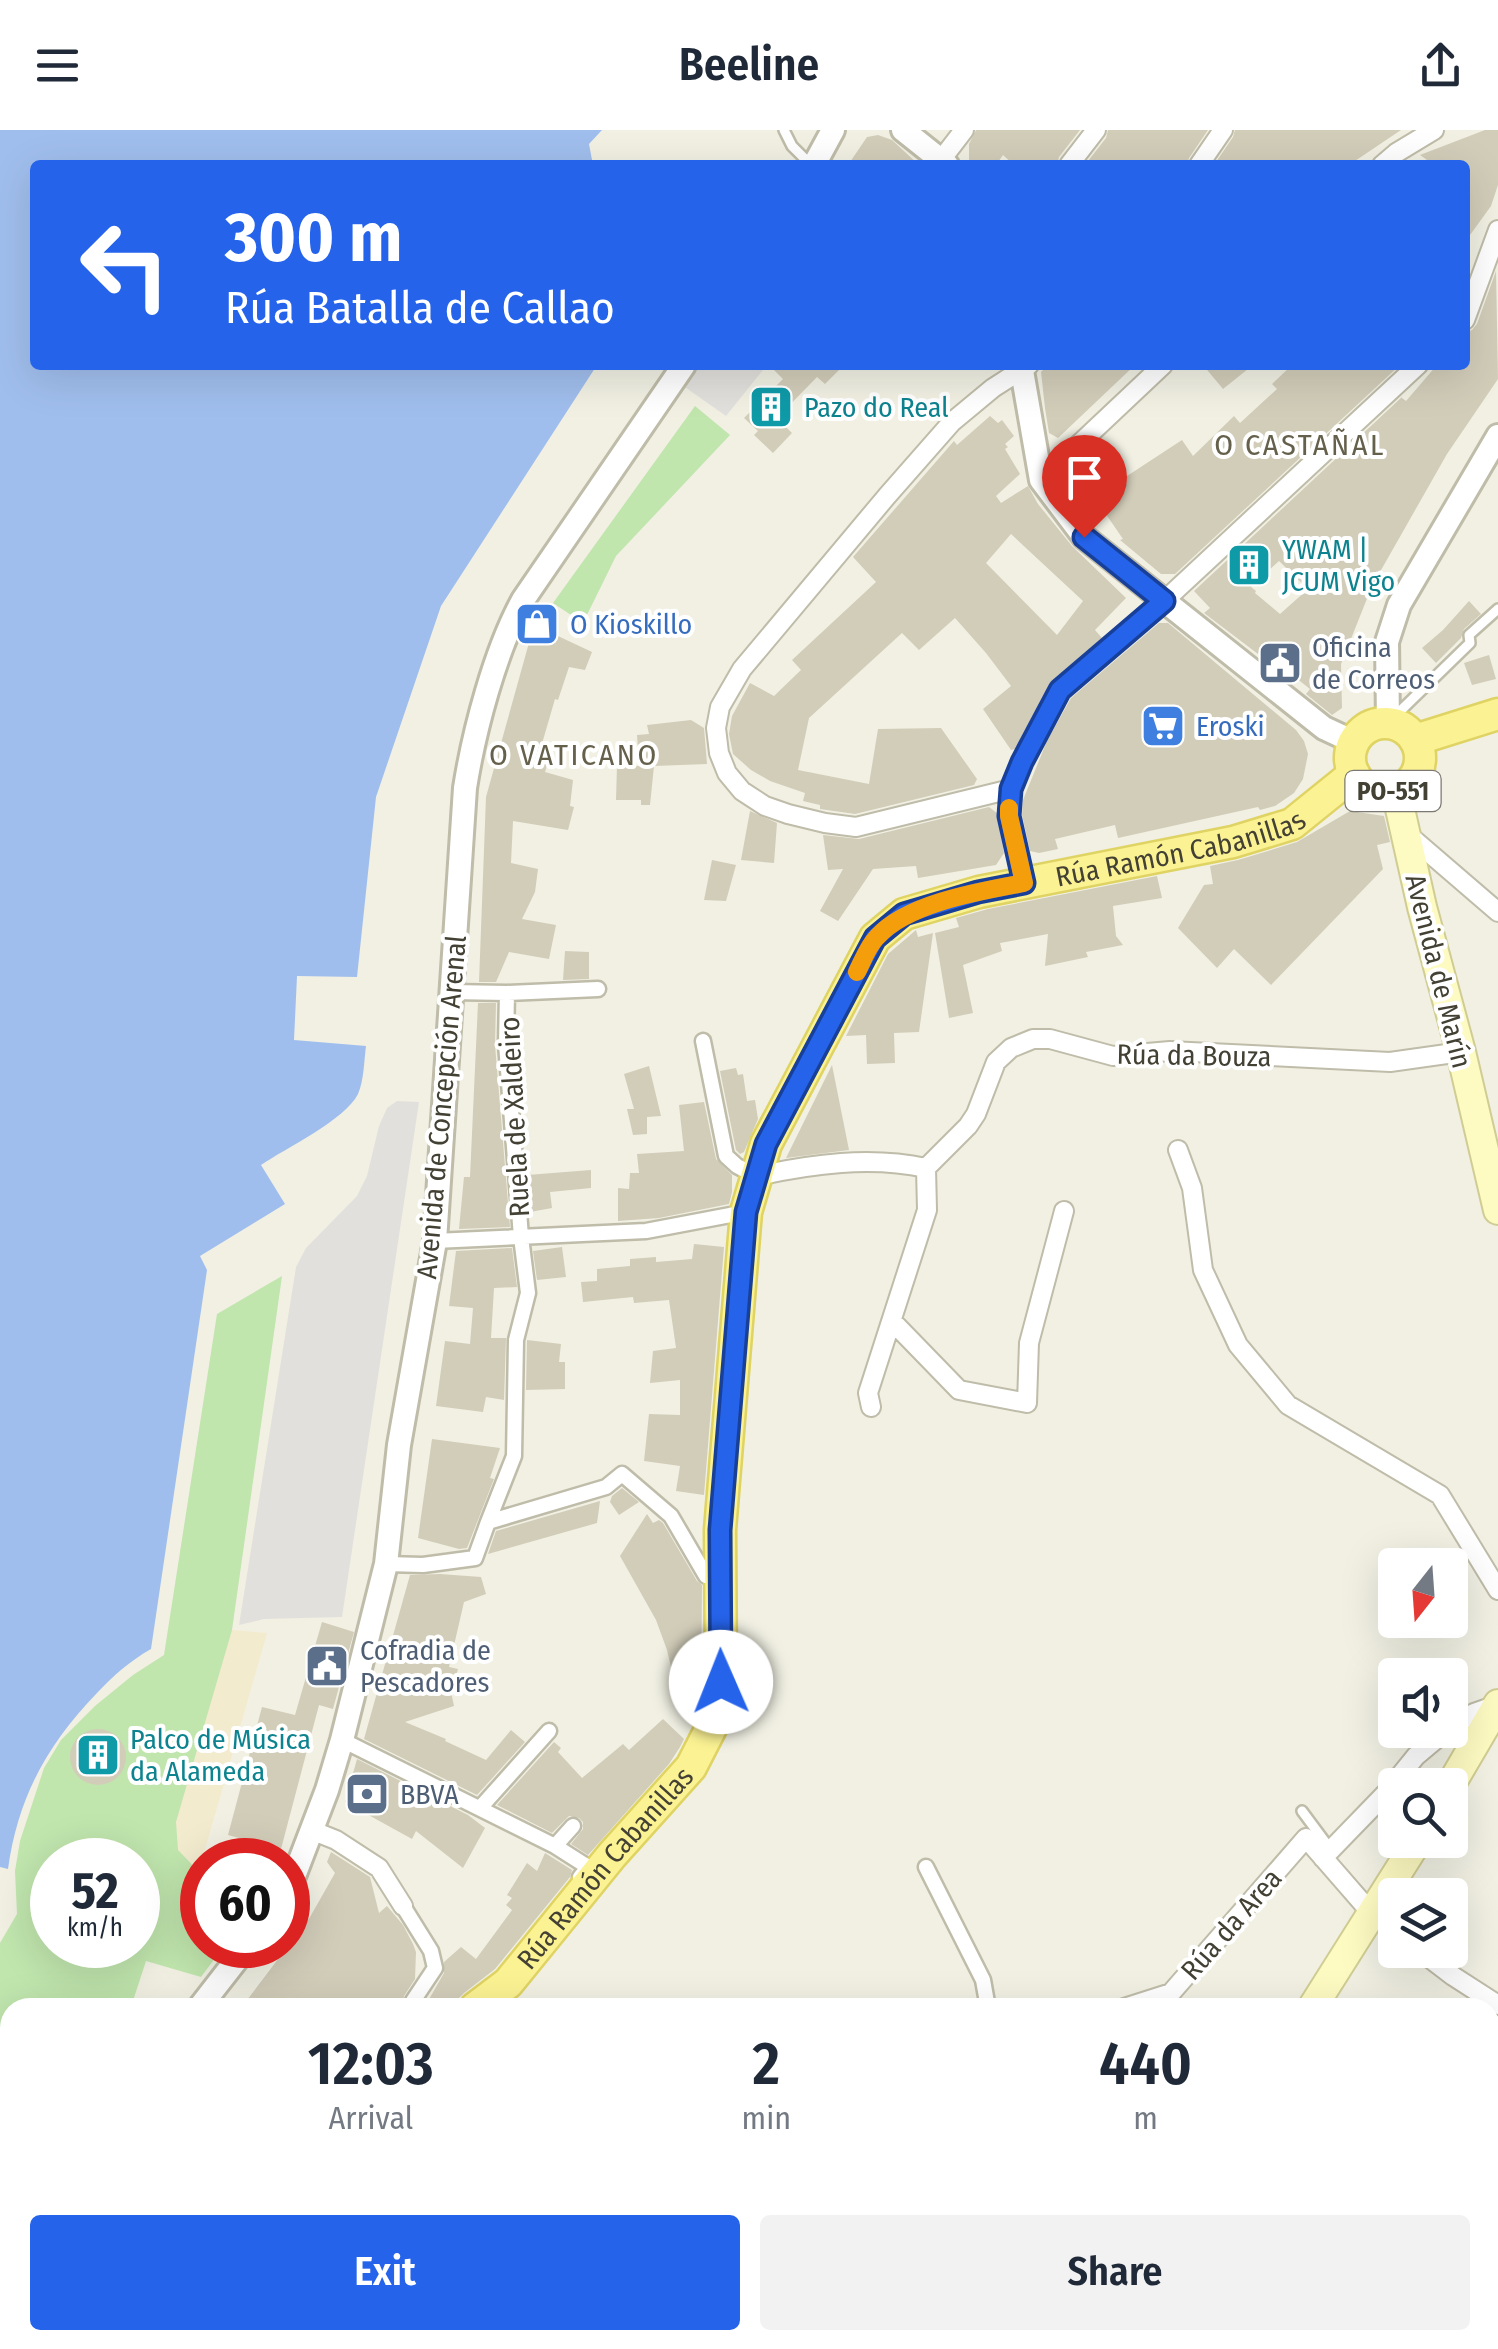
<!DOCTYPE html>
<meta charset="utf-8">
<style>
:root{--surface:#fff;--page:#f2f2f3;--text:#1f2937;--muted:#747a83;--accent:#2563eb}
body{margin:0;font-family:"Fira Sans Condensed",sans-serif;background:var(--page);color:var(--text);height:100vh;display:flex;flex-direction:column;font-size:38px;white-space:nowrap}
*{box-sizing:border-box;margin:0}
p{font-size:32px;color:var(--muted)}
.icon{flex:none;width:55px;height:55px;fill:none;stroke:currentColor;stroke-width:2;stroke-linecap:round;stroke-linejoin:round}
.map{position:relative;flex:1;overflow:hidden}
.details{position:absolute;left:0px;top:1868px;width:1500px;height:352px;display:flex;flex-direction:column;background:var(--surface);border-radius:30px 30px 0 0;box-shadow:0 10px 40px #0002}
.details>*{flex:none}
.hud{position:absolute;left:30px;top:30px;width:1440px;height:210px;border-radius:10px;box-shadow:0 10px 40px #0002;background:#2563eb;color:#fff;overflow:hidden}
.needle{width:65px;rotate:197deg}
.controls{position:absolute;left:1378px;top:1418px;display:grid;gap:20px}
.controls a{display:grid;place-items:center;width:90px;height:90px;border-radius:10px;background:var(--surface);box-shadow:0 10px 40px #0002;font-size:50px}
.speed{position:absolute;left:30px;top:1708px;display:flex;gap:20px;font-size:50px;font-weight:700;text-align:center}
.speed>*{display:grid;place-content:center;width:130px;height:130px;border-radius:50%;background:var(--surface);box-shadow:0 10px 40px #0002;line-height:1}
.speed small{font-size:25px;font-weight:400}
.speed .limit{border:15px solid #d22;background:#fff;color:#111}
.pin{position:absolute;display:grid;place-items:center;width:85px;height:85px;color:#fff;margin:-102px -42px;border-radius:50% 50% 50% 0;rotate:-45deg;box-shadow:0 0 10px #0007}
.pin .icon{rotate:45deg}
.me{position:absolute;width:110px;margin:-55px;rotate:359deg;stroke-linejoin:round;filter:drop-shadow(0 0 8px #0008)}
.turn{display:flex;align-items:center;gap:35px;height:210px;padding:0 30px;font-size:45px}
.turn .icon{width:130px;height:130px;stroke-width:2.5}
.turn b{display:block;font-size:70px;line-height:85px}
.eta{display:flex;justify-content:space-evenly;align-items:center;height:170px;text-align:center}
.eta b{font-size:60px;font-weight:600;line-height:70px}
.button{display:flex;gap:20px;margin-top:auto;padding:20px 30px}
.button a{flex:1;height:115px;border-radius:10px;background:var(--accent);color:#fff;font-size:40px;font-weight:600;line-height:115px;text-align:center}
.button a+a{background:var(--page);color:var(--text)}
header{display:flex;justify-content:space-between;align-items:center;height:130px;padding:0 30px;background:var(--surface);font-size:45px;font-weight:600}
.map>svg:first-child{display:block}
</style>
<header><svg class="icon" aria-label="menu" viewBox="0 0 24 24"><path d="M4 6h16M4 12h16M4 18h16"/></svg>Beeline<svg class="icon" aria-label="share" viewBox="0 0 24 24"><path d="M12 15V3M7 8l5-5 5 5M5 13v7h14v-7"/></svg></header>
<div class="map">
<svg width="1498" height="2219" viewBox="0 0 1498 2219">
<rect width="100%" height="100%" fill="#f1f0e3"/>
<!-- commercial -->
<path fill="#f3ebce" d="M232 1500 267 1503 192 1765 178 1721 136 1698Z"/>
<!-- green -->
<path fill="#c0e5ad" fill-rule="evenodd" d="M695 276 730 305 616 426 583 493 553 473Z
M282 1146 232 1500 176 1692 178 1720 202 1745V1815H225L201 1847 146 1831 131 1877 10 1878V2054L0 2068V1813L17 1784 15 1741 20 1711 44 1638 61 1610 95 1576 133 1545 164 1525 217 1184ZM52 1730H138V1815H52Z"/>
<!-- parking -->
<path fill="#e2e0dc" d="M696 235H767L726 286 682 255Z
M397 971 419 972 342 1487 264 1489 239 1495 296 1137 306 1118 357 1066 367 1046 379 996 387 978Z"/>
<!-- water -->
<path fill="#a0beed" d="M0 0H602L589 14 593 35H35V235H597L441 476 376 667 357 847 297 846 294 910 366 916C364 931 364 950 358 964 345 990 286 1018 261 1035L285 1074 200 1126 207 1140 151 1519C130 1531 114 1545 97 1563 47 1615 18 1667 8 1739L0 1737Z"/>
<!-- building -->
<path fill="#d2cdb9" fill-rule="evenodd" d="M976 0H1080L1059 27 1057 35H1014L1003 25 996 35H969V14Z
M1108 0H1208L1189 28 1187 35H1085L1106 8Z
M1235 0H1401L1349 35H1214L1233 7Z
M1485 0H1498V55L1491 76 1465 112V35H1434L1420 25Z
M878 5 892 10 919 35H848L867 7Z
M1496 141 1498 249 1447 324 1372 456 1341 534 1342 578 1332 585 1306 564 1310 559 1261 520 1258 524 1204 483 1210 478 1194 461 1402 267V268L1406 271 1437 235H1465V203L1472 200 1477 194ZM1279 431 1308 459 1280 484 1255 463 1256 461 1251 457Z
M769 235H844L825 254 817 247 777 288 792 303 773 323 754 305 758 301 744 288 783 249Z
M1048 235H1135L1058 308 1049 303 1045 278 1041 242Z
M1203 235H1253L1223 259Z
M1292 235H1400L1175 444H1161L1120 410 1123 409 1088 358 1095 354 1085 338 1096 332 1089 322 1102 312 1124 348 1182 310 1193 326 1234 286 1240 293 1277 259 1272 254Z
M990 286 998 293 1002 290 1014 306 1005 314 1008 317 1005 319 1020 344 996 366 1001 373 1028 356 1038 374 1072 416 1126 468 1095 500 1102 508 1050 553 1015 619 1011 620 983 579 1011 556 986 523 955 488 919 520 902 503 809 588 798 640 869 654 878 599 941 598 977 649 974 655 855 684 820 679V675L803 671 805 663 770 651 751 640 733 624 729 604 732 586 750 553 774 566 801 540 792 530 876 452 853 427 954 311 957 315ZM1011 404 1083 471 1057 505 986 433Z
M1469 471 1481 484 1464 499 1461 508 1436 533 1422 518 1443 500Z
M1159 493H1168L1296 600 1304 611 1308 624 1303 649 1294 663 1275 676 1260 680 1258 677 1118 708 1115 695 1055 709 1058 719 1039 723 1030 721 1022 685 1023 670 1047 611 1071 568Z
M543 499 592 522 585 540 569 537 558 570 555 569 541 617 552 620 545 642 573 650 570 676 574 677 568 700 513 691 511 733 538 739 535 762 522 789 556 795 549 829 509 822 496 852H479L486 667 532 502Z
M1489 525 1496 549 1472 555 1464 533Z
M691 590 704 598 707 634 654 636 650 675H641V670H616L617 635 639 636 637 605 649 604 647 595Z
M989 677 997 683 1004 723 996 735 918 748 916 736 873 739 838 791 820 781 843 739 828 740 823 705 859 709Z
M750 681 777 693 774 733 741 730Z
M1350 681 1384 686 1390 712 1377 715 1383 739 1271 855 1234 819 1217 838 1178 798 1204 755 1213 754 1210 736 1238 730 1297 712Z
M712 730 736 735 726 771 704 770Z
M1157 746 1162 768 1113 776 1116 806 1123 815 1086 822 1088 827 1045 836 1048 804 1000 813 1002 821 963 835 973 883 949 888 935 803 959 797 956 788 988 779Z
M916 800 918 807 933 803 919 902 894 903 895 933 867 934 866 905 846 906 888 824Z
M565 821 589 822V849L563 850Z
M478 873H496L495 915 510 1097 459 1099 464 1047H470Z
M832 935 849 1020 786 1028Z
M649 936 661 986 647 987V1004L633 1005 627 979H634L624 944Z
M736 938 738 945 743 944 747 971 755 970 758 989 744 1022 740 1024 736 1020 720 941Z
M704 972 716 1029 732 1045V1062L729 1074 659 1088 618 1091V1058L629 1059 630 1043H639L637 1024 684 1021 679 975Z
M591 1040V1058L550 1062 552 1078 530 1082 527 1045Z
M694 1114 724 1117 704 1365 676 1361 680 1336 644 1331 649 1284 680 1285V1250L650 1253 653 1221 676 1218 669 1170 634 1173 633 1167 583 1172 581 1152 597 1151V1139L630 1136V1129L656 1127V1132L692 1129Z
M562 1117 566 1147 537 1150 533 1121Z
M512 1118 517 1157 494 1158 491 1208H506L504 1270 486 1267 483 1282 436 1276 445 1211 470 1214 473 1178 449 1176 456 1121Z
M527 1210 561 1214 559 1232H565V1259L526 1260Z
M432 1309 500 1318 490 1348 494 1349 467 1418 459 1419 418 1408Z
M622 1358 639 1372 619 1385 610 1372 612 1366Z
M600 1371 597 1393 488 1424 496 1401Z
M647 1384 653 1393 659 1390 663 1393 697 1451 702 1455 701 1555 677 1562 667 1520 656 1490 620 1426Z
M440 1444 481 1447 486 1464 464 1472 449 1537 458 1539 451 1562 454 1576 405 1592 446 1609 445 1611 486 1630 511 1600 525 1612 477 1665 364 1609 410 1445Z
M322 1492 354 1502 333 1579 319 1575 281 1719 228 1705 262 1577 295 1585Z
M663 1589 684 1609 680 1617 669 1634 588 1725 571 1714 583 1699V1692L579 1688 569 1686 552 1703 497 1675 554 1612 561 1618 558 1622 582 1648 623 1614 629 1620Z
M70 1627a28 28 0 1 1 56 0a28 28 0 1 1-56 0Z
M357 1629 468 1685 485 1698 463 1738 416 1701 412 1709 345 1672Z
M331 1722 370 1747 379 1783 387 1776 403 1795 413 1814 416 1822 415 1849 404 1866 402 1878H241L310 1787 335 1743 327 1732Z
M545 1723 572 1740 570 1747 495 1839 464 1863 449 1878H424L444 1843V1832L461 1817 476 1829 512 1780 506 1775 512 1768 507 1765 527 1733 537 1741Z"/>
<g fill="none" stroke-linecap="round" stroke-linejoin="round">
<defs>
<path id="service" d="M784 0 792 16 811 35
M1393 588 1470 513 1469 505 1498 479
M1302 1681 1331 1720"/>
<path id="pedestrian" d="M451 862 507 863 506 914 521 1107 528 1163 516 1210 514 1326 488 1392
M507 863 598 859
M703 911 726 1026 737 1036 756 1046
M435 1111 646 1101 746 1082
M386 1434 423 1435 475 1428 488 1392 606 1357 622 1344 671 1386 706 1446 719 1450
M342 1610 555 1716 588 1737 580 1747
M480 1678 549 1601
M555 1716 573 1696
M926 1737 983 1850 988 1878
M403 1776 431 1821 435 1838 413 1871V1878
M238 2210 246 2219"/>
<path id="minor" d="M941 30 964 0
M1069 35 1096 0
M1199 35 1223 0
M1382 35 1396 23 1434 0
M1465 190 1498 100
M1041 350 1163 235
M1011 659 856 697 825 693 788 684 765 676 742 661 727 643 719 623 716 598 720 577 742 539 887 366 952 292 993 258 1029 235
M1405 702 1498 782
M1024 753 1009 686 1011 659 1022 632 1061 560 1164 471 1418 235
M1178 1020 1192 1058 1203 1140 1238 1215 1288 1275 1440 1365 1498 1460
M926 1038 968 996 976 984 996 932 1011 918 1033 909H1050L1113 926 1170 921 1390 932 1461 922
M757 1046C812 1034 870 1026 926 1038
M892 1191 959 1260 1027 1273 1029 1213 1064 1081
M871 1277 868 1263 927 1080 926 1038
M1450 1598 1474 1583 1497 1575
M311 1700 336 1710 379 1738 403 1776
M1323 1728 1386 1663 1416 1626 1447 1600
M1419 1820 1453 1846 1498 1875
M1124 1878 1171 1863 1306 1708 1373 1785 1395 1802
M1490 2075 1498 2088
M1490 2129 1498 2118
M1153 2210 1159 2219
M678 2219 694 2211 734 2219
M740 2219 761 2210
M1304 2219V2210
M1369 2219 1376 2210"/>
<path id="tertiary" d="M903 0 947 35
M814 35 833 0
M1021 235 1041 350 1084 407 1324 598 1354 612
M1388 593 1387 512 1399 475 1498 306
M288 1762 327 1660 342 1610 386 1434 399 1315 435 1111 465 658C474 601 495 521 523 470L684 235
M199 1878 248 1815
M0 2143 10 2129"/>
<path id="secondary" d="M1396 661 1422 777 1461 922 1498 1080
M1450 1656 1498 1574
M1312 1878 1418 1710
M1102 2219 1104 2210"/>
<g id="primary">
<circle cx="1385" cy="628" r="35"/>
<path d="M1415 610 1498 584"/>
<path id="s1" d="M475 1878 508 1853 612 1725 691 1637 711 1598 721 1552 720 1400 746 1082 766 1014 875 808 904 784 979 762 1233 712 1292 694 1354 644"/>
<path d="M109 2219 113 2210"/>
</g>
</defs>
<!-- service casing -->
<use href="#service" stroke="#bfbca9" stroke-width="14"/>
<!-- pedestrian casing -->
<use href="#pedestrian" stroke="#bfbca9" stroke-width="19"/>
<!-- minor casing -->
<use href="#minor" stroke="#bfbca9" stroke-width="22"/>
<!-- tertiary casing -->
<use href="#tertiary" stroke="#bfbca9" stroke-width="28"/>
<!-- secondary casing -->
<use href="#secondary" stroke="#d0cd94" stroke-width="32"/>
<!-- primary casing -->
<use href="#primary" stroke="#dfd363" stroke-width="35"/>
<!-- service -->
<use href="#service" stroke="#fff" stroke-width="9"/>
<!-- pedestrian -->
<use href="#pedestrian" stroke="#fff" stroke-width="14"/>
<!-- minor -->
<use href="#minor" stroke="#fff" stroke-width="18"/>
<!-- tertiary -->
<use href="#tertiary" stroke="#fff" stroke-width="22"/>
<!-- secondary -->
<use href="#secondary" stroke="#fdfac2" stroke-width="28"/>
<!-- primary -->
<use href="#primary" stroke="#fbf293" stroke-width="30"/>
</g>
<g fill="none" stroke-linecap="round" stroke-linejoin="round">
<defs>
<path id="route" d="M721 1552 720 1400 746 1082 766 1014 875 808 904 784 978 762 1024 753 1009 686 1011 659 1022 632 1060 560 1164 471 1084 407"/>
</defs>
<!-- route casing -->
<use href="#route" stroke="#184099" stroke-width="25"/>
<!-- route -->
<use href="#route" stroke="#2563eb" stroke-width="18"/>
<!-- slow -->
<path stroke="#f59e0b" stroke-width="18" d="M857 842C863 830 868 816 877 807 907 773 981 761 1024 753L1009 686V678"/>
</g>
<!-- icons -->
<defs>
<symbol id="building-square" viewBox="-11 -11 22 22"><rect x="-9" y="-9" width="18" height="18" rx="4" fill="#0f9aa8" stroke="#fff"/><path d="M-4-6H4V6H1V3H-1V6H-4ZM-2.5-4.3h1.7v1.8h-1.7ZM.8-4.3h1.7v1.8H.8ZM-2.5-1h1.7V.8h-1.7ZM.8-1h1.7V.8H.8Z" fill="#fff"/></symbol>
<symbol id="shop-square" viewBox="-11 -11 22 22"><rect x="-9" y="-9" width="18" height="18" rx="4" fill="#3f7fe0" stroke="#fff"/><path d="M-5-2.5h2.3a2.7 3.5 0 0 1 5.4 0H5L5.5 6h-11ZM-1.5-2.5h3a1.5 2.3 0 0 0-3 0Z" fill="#fff"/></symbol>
<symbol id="civic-square" viewBox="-11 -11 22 22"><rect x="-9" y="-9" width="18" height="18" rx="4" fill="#5c6f8a" stroke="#fff"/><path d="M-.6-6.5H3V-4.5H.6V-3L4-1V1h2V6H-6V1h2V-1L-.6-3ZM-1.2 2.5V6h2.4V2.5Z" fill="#fff"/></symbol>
<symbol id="supermarket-square" viewBox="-11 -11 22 22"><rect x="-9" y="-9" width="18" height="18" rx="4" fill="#3f7fe0" stroke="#fff"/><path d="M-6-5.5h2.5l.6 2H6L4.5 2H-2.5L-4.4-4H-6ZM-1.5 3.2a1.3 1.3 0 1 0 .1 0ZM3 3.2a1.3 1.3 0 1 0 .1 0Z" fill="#fff"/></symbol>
<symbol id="bank-square" viewBox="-11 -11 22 22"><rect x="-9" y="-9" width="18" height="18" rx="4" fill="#5c6f8a" stroke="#fff"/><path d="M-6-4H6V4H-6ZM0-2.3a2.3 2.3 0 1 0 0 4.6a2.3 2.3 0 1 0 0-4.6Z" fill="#fff"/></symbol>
</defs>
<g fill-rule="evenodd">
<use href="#building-square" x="746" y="252" width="50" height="50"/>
<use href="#building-square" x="1224" y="410" width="50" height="50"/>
<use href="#shop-square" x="512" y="469" width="50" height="50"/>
<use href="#civic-square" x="1255" y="508" width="50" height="50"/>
<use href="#supermarket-square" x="1138" y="571" width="50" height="50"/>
<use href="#civic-square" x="302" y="1511" width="50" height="50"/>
<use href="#building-square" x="73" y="1600" width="50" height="50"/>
<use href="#bank-square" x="342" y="1639" width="50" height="50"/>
</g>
<g text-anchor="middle" stroke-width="8" stroke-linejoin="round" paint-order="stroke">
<!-- shield labels -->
<rect fill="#fff" stroke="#7b7971" stroke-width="2.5" x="1345.5" y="641" width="95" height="40" rx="8"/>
<g font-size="25" font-weight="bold" fill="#434034">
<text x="1393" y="670">PO-551</text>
</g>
<!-- culture labels -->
<g font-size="28" fill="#0d838f" stroke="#fff" text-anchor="start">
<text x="804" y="287">Pazo do Real</text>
<text x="1282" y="429">YWAM |<tspan x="1282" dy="32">JCUM Vigo</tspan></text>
<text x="130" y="1619">Palco de Música<tspan x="130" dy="32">da Alameda</tspan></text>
</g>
<!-- shop labels -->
<g font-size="28" fill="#366cbe" stroke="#fff" text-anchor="start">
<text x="570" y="504">O Kioskillo</text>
<text x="1196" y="606">Eroski</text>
</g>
<!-- service labels -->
<g font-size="28" fill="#4e5e75" stroke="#fff" text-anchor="start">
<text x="1312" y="527">Oficina<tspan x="1312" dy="32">de Correos</tspan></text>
<text x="360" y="1530">Cofradia de<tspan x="360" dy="32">Pescadores</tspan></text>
<text x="400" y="1674">BBVA</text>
</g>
<!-- street labels -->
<g font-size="28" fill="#434034" stroke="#fff">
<text dy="10" stroke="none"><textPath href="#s1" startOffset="1512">Rúa Ramón Cabanillas</textPath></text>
<text transform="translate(1439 841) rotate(76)" y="10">Avenida de Marín</text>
<text transform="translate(1194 925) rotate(1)" y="10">Rúa da Bouza</text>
<text transform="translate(441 977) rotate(-85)" y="10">Avenida de Concepción Arenal</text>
<text transform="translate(514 987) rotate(-93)" y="10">Ruela de Xaldeiro</text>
<text dy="10" stroke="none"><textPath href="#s1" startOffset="192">Rúa Ramón Cabanillas</textPath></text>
<text transform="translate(1231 1794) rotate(-49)" y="10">Rúa da Area</text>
</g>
<!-- neighbourhood labels -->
<g font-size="30" letter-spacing="2.5" fill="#65604b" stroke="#fff">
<text x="1300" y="325">O CASTAÑAL</text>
<text x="574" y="635">O VATICANO</text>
</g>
</g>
</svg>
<div class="controls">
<a><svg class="needle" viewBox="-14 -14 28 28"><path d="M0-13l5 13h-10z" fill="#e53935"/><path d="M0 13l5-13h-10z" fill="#747a83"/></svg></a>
<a><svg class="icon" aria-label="sound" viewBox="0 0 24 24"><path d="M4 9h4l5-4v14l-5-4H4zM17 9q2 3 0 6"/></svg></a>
<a><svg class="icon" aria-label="search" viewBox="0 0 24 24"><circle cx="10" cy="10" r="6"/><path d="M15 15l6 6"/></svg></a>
<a><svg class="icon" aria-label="layers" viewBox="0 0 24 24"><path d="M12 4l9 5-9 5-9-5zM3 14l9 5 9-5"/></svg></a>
</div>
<div class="speed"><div>52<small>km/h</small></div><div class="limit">60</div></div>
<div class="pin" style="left:1084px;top:407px;background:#d93025"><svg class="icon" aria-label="arrive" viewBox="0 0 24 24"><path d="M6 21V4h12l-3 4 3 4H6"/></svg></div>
<svg class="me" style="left:721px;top:1552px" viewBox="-20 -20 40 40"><circle r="19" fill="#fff"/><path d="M0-13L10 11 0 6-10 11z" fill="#2563eb"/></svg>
<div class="hud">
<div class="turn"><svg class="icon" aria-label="left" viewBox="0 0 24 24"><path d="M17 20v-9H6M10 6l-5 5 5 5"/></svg><div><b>300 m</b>Rúa Batalla de Callao</div></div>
</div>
<section class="details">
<div class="eta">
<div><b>12:03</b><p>Arrival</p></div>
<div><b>2</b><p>min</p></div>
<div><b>440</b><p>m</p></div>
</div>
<div class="button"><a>Exit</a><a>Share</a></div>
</section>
</div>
